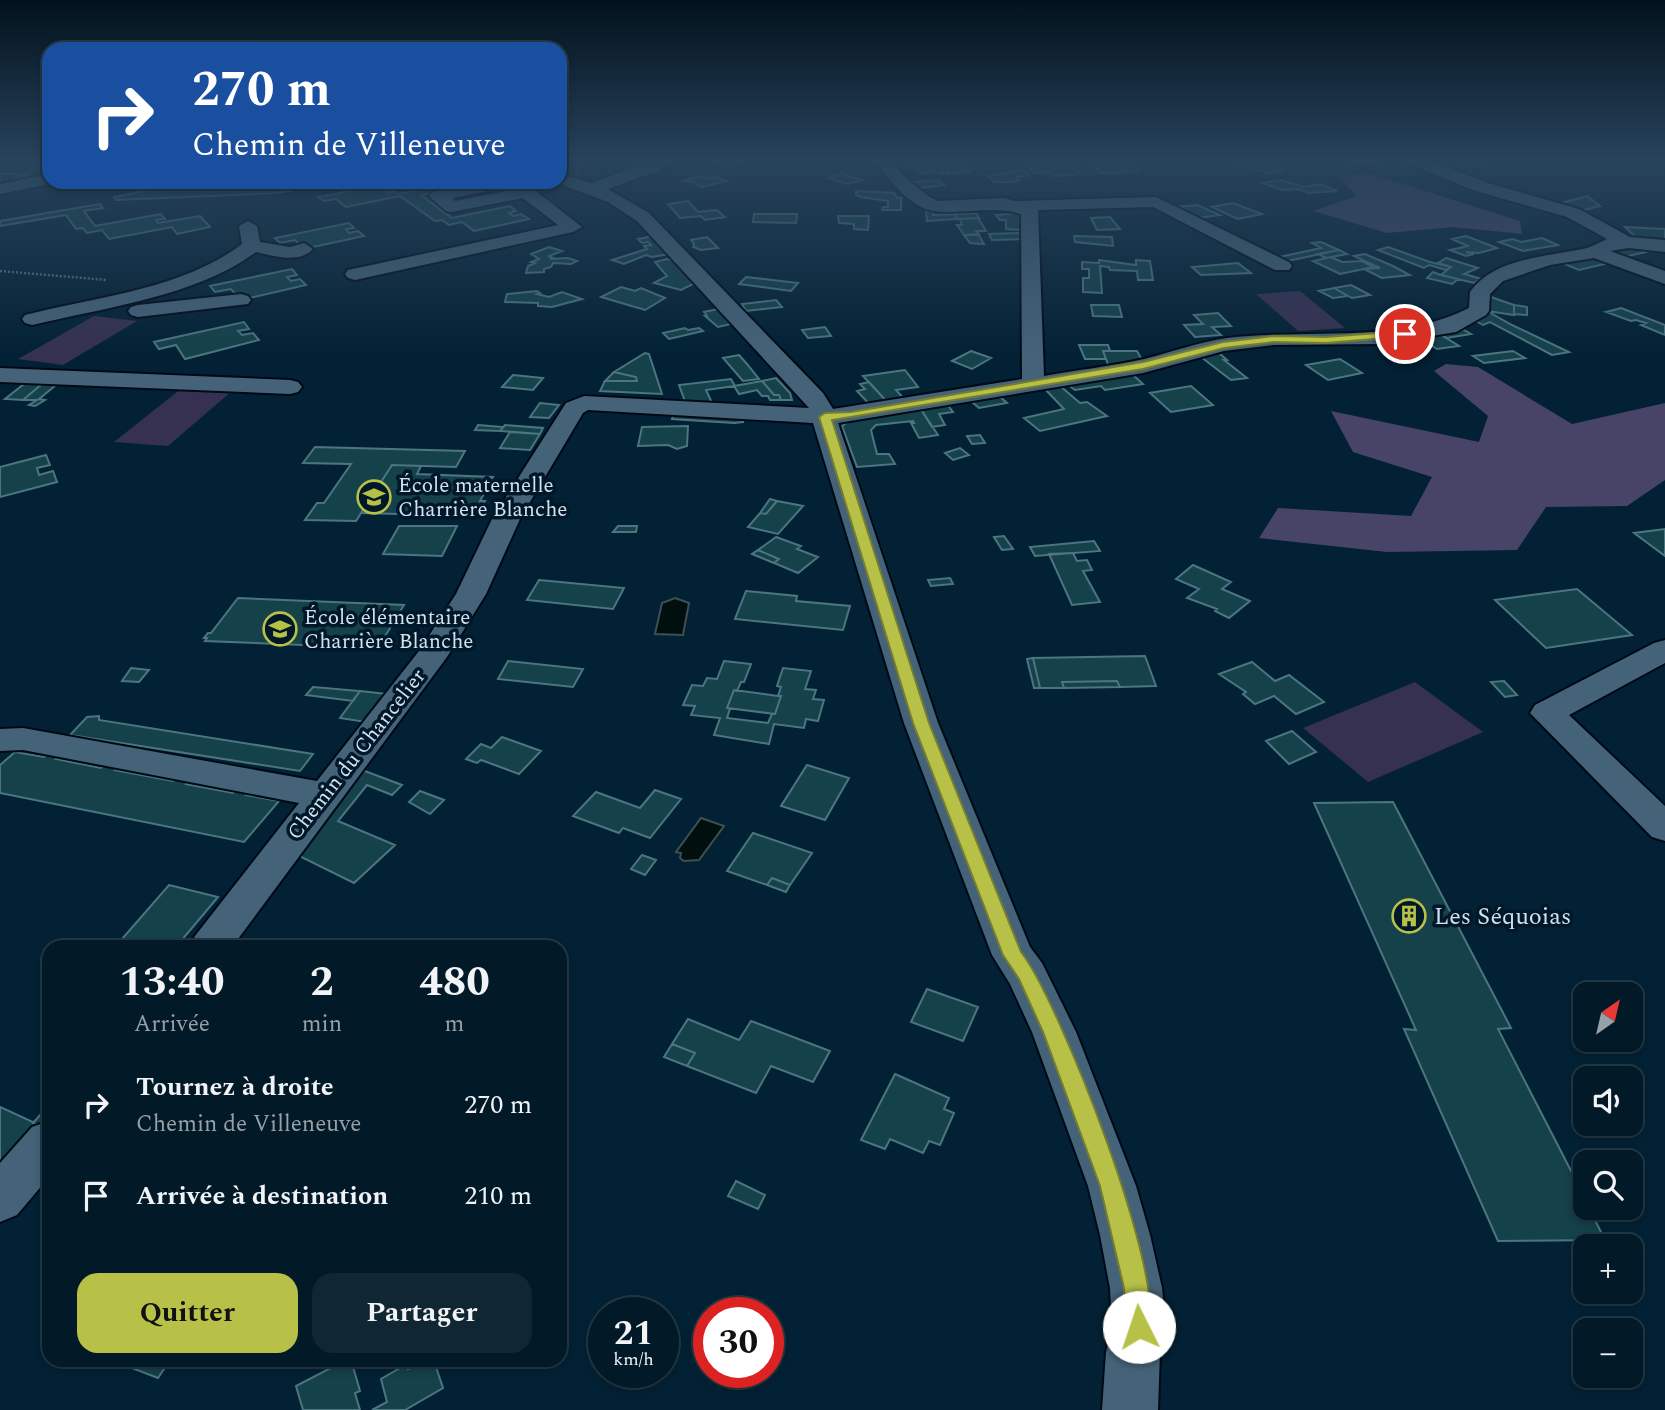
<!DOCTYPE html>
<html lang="fr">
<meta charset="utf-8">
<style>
:root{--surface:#021927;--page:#102633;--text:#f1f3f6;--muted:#96a0a7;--line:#233844;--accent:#b7c148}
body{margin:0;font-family:Spectral,serif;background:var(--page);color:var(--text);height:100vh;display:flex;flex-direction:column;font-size:26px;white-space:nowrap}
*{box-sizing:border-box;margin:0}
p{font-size:23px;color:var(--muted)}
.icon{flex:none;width:38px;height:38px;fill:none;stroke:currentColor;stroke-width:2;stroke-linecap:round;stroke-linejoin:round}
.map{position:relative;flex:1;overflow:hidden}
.panel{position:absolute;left:42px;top:940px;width:525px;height:427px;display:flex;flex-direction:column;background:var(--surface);border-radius:21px;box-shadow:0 4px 10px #0003,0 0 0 2px var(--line)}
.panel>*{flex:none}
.hud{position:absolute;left:42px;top:42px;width:525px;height:147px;border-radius:21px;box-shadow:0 4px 10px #0003,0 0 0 2px var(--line);background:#1a4fa0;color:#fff;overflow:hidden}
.needle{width:46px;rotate:34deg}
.buttons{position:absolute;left:1573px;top:982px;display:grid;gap:14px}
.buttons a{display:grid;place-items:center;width:70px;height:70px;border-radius:14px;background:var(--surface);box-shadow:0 4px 10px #0003,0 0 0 2px var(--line);font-size:35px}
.speed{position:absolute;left:588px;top:1297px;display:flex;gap:14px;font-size:35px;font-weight:700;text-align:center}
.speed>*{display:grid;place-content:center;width:91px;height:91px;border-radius:50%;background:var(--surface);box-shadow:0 4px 10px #0003,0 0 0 2px var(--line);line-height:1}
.speed small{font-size:18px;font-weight:400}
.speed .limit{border:10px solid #d22;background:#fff;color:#111}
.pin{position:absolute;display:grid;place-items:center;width:60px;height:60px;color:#fff;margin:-30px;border:4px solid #fff;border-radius:50%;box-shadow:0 2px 7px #0007}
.me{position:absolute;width:77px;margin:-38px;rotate:356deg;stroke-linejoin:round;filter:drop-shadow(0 0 5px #0008)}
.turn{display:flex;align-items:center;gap:24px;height:147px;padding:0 35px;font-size:32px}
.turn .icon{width:91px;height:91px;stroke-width:2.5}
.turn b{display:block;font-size:49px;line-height:60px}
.eta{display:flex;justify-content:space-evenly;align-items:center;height:119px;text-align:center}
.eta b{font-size:42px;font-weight:700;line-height:49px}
.cta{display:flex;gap:14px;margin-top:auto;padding:14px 35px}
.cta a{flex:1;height:80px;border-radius:21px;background:var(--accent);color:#111;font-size:28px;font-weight:700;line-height:80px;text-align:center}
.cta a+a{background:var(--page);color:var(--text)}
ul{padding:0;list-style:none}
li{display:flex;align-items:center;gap:21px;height:91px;padding:0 35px}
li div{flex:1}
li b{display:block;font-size:26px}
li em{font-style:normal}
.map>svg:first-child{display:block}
</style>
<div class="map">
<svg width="1665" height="1410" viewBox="0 0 1665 1410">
<rect width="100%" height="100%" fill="#032134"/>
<!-- green -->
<path fill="#363151" d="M1300 291 1345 328 1298 331 1256 294Z
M94 316 137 321 63 365 18 359Z
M182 388 232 391 168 446 114 442Z
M1415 682 1483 732 1368 782 1303 728Z"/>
<!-- forest -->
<path fill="#484468" d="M1365 172 1520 221 1522 234 1453 227 1387 233 1313 211 1356 196 1341 178Z
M1446 364 1478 367 1572 424 1665 403V480L1627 506 1546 507 1517 550 1387 552 1259 538 1278 508 1411 516 1432 477 1353 452 1331 411 1479 442 1488 416 1434 371Z"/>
<!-- water -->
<path fill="#01100f" stroke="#3f4f52" stroke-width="2" d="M675 598 689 603 683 635 655 634 662 603Z
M701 818 724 826 699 860 684 861 680 858 681 853 676 852Z"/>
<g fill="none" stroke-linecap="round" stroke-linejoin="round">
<!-- stream -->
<path fill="#3f4f52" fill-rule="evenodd" d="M575 158H579L580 176 578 177 576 176Z"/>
</g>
<!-- building -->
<path fill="#15414a" stroke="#4b7680" stroke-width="2" d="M723 158H750L727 165 714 161Z
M1256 158 1266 161 1263 162 1284 170 1268 173 1237 164 1244 162 1237 160Z
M1346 158H1376L1381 160 1360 164Z
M1459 158 1478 159 1485 167 1466 166Z
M49 160V176H22L46 161Z
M923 163 926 166 935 172 924 174 911 165Z
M962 164 970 172 940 174 938 172 949 171 944 165Z
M1052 166 1056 168 1072 167 1080 174 1055 176 1050 172 1035 173 1029 168Z
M1134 166 1138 171 1113 173H1100L1096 167Z
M1024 170 1029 175 1017 177 1020 180 1013 182H994L988 176Z
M842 173 850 177 864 180 847 184 829 178Z
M0 174H24L7 184H0Z
M700 176 709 179 716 177 727 181 701 187 693 182 681 181Z
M938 180 944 185 921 188 915 182Z
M1280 180 1305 187 1321 184 1337 191 1308 193 1299 189 1282 190 1263 183Z
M314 182 318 186 277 193 116 200 114 197 156 189Z
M386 184 391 188 384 190 387 193 395 191 398 194 431 188 438 192 421 195 452 218 510 206 516 211 509 213 513 216 521 214 529 219 474 231 462 222 449 225 442 220 435 221 400 196 346 207 336 199 324 201 318 197Z
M856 191 894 193 897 198H901V210H882L883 207H888V201L861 197 856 195Z
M1587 196 1600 206 1576 212 1554 205Z
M688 201 698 212 717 210 725 217 705 220 701 216 680 218 668 204Z
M1233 203 1262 214 1238 219 1212 207Z
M100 204 103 208 84 211 95 226 161 214 165 219 156 220 158 223 200 216 210 227 177 234 172 227 109 239 102 230 87 233 83 228 76 229 66 215 0 226V221Z
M1197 205 1220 215 1199 218 1177 207Z
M932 210 933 215 954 214 958 219 927 221 926 211Z
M976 213 979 218 958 219 954 214Z
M1021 213 1023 230 1006 229V220H1000L996 215Z
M754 214H797L796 223 753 222Z
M838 216H869L868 230 854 229V224L839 223Z
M1110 217 1120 229 1097 230 1091 218Z
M978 218 986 231H976L979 234 964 235 957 225H962L960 219Z
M349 223 354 228 346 229 349 233 358 231 364 236 304 249 295 240 280 243 275 238Z
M1625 227 1665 229V241H1640Z
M1022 233 1023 239 992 240 989 234Z
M978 234 984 244 970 243 964 235Z
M654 236 669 254 652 257 646 255 624 264 612 260 647 249 644 246 651 245 648 242 642 243 638 239Z
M1074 236 1112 237 1113 246 1075 242Z
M1466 236 1497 248 1479 253 1466 252 1474 254 1466 256 1450 250 1468 246 1452 239Z
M707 237 718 248 701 250 693 247 694 244 691 240Z
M1542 238 1558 245 1523 251 1499 242 1513 239 1521 242Z
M1321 242 1339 250 1288 261 1279 257 1321 248 1312 243Z
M1629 245 1646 252 1620 258 1603 252Z
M549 247 562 251 549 256 553 258 550 259 568 258 577 261 571 264 553 263 551 267 544 269V272L526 273 528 266 535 263 531 262 539 259 531 254Z
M1388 247 1430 262 1451 267 1446 270 1429 265 1424 268 1378 250Z
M1339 250 1347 254 1326 258 1318 254Z
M1365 254 1393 266 1410 275 1382 278 1364 269 1380 268 1354 256Z
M1594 255 1613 262 1579 270 1557 261Z
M1331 257 1342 262 1362 261 1373 267 1340 274 1313 261Z
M1446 258 1478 268 1464 274 1482 279 1474 283 1441 275 1451 267 1438 263Z
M667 259 674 260 695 283 681 290 654 283 667 276 655 262Z
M1099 260 1136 265V260L1150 261 1153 280H1138L1137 271 1110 270 1109 267 1100 266 1102 293 1083 292V278H1089V269H1082V262L1099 263Z
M1238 263 1251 273 1201 275 1192 267Z
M292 269 297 275 287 277 291 281 300 279 306 285 241 300 231 289 215 292 210 286Z
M1433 272 1441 275 1458 279 1452 284 1427 278Z
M746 277 798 283 791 291 739 284Z
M1351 285 1370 295 1352 298 1334 288Z
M621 287 635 291 641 288 665 298 645 310 601 297Z
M1334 288 1348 296 1333 298 1319 291Z
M537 291 540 293 537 294 549 297 562 292 582 299 552 307 538 306V303L505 302 507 294Z
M1488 296 1514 305V315L1487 311Z
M776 300 782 307 746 311 742 304Z
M1091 305H1119L1122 317 1093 316Z
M1514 305 1527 307V315L1514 314Z
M1621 308 1665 325V335L1641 325 1646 323 1636 320 1631 321 1606 312Z
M718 309 731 324 718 327 705 316H707L704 312Z
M1487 311 1512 325 1569 352 1552 355 1490 322 1483 325 1474 320Z
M1218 313 1231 326 1212 327 1221 335 1195 337 1184 325 1203 324 1194 315Z
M244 322 249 329 238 331 242 335 253 333 259 340 185 359 176 345 159 349 154 342Z
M825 327 831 336 808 338 802 330Z
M685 328 688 330 699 328 703 331 669 339 663 333Z
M1462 329 1471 334 1447 338 1438 333Z
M1438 333 1459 346 1437 349 1418 337Z
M1079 345H1108L1110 351H1103L1106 359H1085Z
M971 351 991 358 972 369 952 361Z
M1103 351H1137L1143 362 1109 367Z
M1513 351 1525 358 1484 363 1473 356Z
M1218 352 1227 360H1224L1247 378 1231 380 1201 357Z
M645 353 649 354 662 394 600 391 605 381H637L636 377 614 372Z
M739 355 747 364 759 379 743 381 723 358Z
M1340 359 1362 373 1328 380 1306 365Z
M905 370 918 387 896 390 906 401 889 404 863 376Z
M614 372 636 377 637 381H605Z
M1131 373 1143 384 1105 390 1101 386 1075 390 1067 384Z
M513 375 543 378 533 390 502 387Z
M776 378 790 393 792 400H781L779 395H774L762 381Z
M731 379 735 386 706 390 713 405 686 404 679 385Z
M762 381 774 395H779L781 400H770L768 396H762L757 390 739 394 734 386Z
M869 382 889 404 872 407 857 391 865 389 860 384Z
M24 384H42L23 400 5 399Z
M42 384 56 385 39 399 45 400 35 406 29 405 37 400H23Z
M1059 385 1080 403 1087 402 1107 416 1040 431 1024 418 1064 409 1044 388Z
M1191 386 1213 405 1171 412 1150 393Z
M999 396 1007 403 979 408 971 401Z
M540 403 559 405 549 418 530 417Z
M947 404 953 412 939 414 945 425 932 427 920 408Z
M920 408 938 435 919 438 911 423H914L913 421 876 425 871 430 877 454H889L895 464 857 467 842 426 852 419Z
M674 412 745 416 743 422 734 423 672 419Z
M478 425 503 427 500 431 475 430Z
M505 425 543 428 540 434 500 431Z
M688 426 687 446 677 449 668 445 638 446 642 427Z
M510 432 540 434 530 450 500 448Z
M980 435 985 443 972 444 967 436Z
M315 447 465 451 456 467 392 465 356 521 305 520 317 503H324L351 464 303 463Z
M960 448 969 455 953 460 945 453Z
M46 455 50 465 37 468 39 475 53 471 57 482 0 497V467Z
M392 465 421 466 417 474 493 477 480 501H485L477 516 361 513Z
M770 499 777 501 766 514 760 513Z
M777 501 803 506 778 534 748 527 760 513 766 514Z
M399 526H457L442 556 383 554Z
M618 526H637L636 532H613Z
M1665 529V556L1634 533Z
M1004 536 1013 549 1002 550 994 537Z
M776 537 801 546 797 549 818 557 798 573 774 563 779 559 758 550Z
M1094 541 1100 551 1035 556 1030 547Z
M758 550 779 559 774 563 752 554Z
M1073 553 1077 561 1087 560 1092 570 1083 571 1100 602 1072 605 1049 554Z
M1193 565 1231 582 1222 589 1250 601 1229 618 1215 611 1217 609 1187 598 1199 589 1176 579Z
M950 578 953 584 931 586 928 580Z
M539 580 624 588 613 609 527 600Z
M1577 589 1632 635 1546 648 1495 600Z
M746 591 797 596 796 601 850 606 843 630 735 619Z
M238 598 404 605 378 648 205 641 207 638H204L208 633H211Z
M1145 656 1156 686 1120 687 1117 681 1062 682 1064 688H1040L1033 658Z
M1033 658 1040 688H1034L1027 659Z
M508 661 583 669 573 687 498 679Z
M724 661 751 664 744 682H741L737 691 734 690 727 708 730 709 727 718 768 723 772 714H775L781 696H778L781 687 777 686 783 668 811 671 805 689 816 690 813 699 824 700 818 721 806 719 804 728 774 724 769 744 714 735 720 718 691 715 695 706 683 705 692 685 703 686 707 678 717 679Z
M1252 662 1275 681 1289 675 1324 702 1296 714 1274 696 1255 704 1243 694 1246 692 1219 674Z
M131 668 149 670 139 682 122 681Z
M1117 681 1120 687 1064 688 1062 682Z
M1504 681 1517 695 1505 697 1491 682Z
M313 687 360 691 353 701 306 695Z
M734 690 778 696H781L775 714 727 708Z
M360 691 387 694 366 722 340 718Z
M99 716V720L313 754 300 771 70 735 87 717Z
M1292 731 1316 752 1289 764 1266 741Z
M502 737 541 751 519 774 481 760 477 763 466 759 481 744 491 748Z
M15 752 44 757 48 753 60 756 56 759 101 768 106 764 118 767 115 770 173 781 177 778 189 780 186 784 233 793 236 790 249 792 246 795 279 801 244 842 0 793V765Z
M807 765 849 778 825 820 781 806Z
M354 767 402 785 392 795 367 785 338 821 395 845 354 883 287 850Z
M655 790 681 799 650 838 623 828 619 833 573 816 596 792 640 808Z
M420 791 444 800 430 814 409 802Z
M1393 802 1511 1028 1498 1029 1586 1200V1208H1589L1605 1240 1498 1241 1404 1029 1416 1030 1314 803Z
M753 833 812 853 790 885 772 878 767 885 727 871Z
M642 855 656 860 645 875 631 869Z
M772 878 790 885 786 892 767 885Z
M169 885 218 897 176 947H115Z
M927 989 978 1007 963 1041 911 1022Z
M688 1019 739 1040 751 1021 830 1051 813 1082 771 1066 756 1093 687 1066 695 1053 672 1044Z
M672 1044 695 1053 687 1066 664 1057Z
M895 1074 949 1098 944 1109 954 1113 940 1145 929 1141 923 1153 890 1139 885 1149 861 1140Z
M49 1105V1125L46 1128 33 1123Z
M0 1107 46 1128 0 1178Z
M736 1181 765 1195 758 1209 728 1196Z
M111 1360H170L158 1378Z
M346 1360H351L360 1391 355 1393 360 1410H303L296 1386Z
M426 1360 434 1361 443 1388 405 1410H372L387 1402 381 1379 407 1364 408 1369Z"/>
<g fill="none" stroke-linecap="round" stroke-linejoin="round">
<defs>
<path id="minor" d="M658 158H678L658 171 608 189 649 213 823 393 833 409 1022 379 1021 214C992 205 964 215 934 211 908 207 888 178 874 158H890L902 174 928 196 938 201 1004 198 1015 201 1156 197 1289 262 1292 266 1289 270H1275L1153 207 1038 210 1044 376C1077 370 1112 366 1144 359 1172 352 1199 342 1227 338 1307 328 1396 345 1469 308L1470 292C1495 257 1548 257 1587 248 1593 246 1600 242 1607 239L1567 217 1476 191 1402 161 1400 158H1422L1488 183 1579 209 1630 237 1665 240V252L1629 248 1610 251 1665 271V284L1594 258 1550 265 1503 281 1490 294 1489 311 1486 315 1456 332 1383 344 1274 345 1224 351 1143 373 838 423 938 723 1030 947 1042 963 1076 1032 1136 1186 1150 1235 1162 1288 1166 1327 1160 1352 1158 1410H1102L1106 1352 1112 1327 1110 1288 1100 1235 1088 1186 1032 1032 1010 984 992 955 904 723 813 423 588 410 583 413 520 519 486 594 447 657 232 947H189L195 936 299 803 23 750 0 751V729L23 728 317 781 419 651 456 594 492 519 566 403 584 396 809 408 637 221 608 202 554 182H560V174L592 183Z
M49 174V182L55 183 0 194V184Z
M481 182 509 183 507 187 452 198 455 201 526 187 532 188 582 227 573 232 355 280 348 278 345 274 348 270 558 225 523 198 452 212 446 211 429 196 432 192Z
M248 221 257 226 260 242 290 247 304 243 313 249C299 264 274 256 256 252 198 296 103 308 32 325L25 323 22 319 25 315C96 297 183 289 242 244L239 226Z
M241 294 248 296 251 300 248 304 138 317 131 315 128 311 131 307 138 305Z
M0 368 290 380 298 382 302 387 298 392 290 394 0 382Z
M1665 640V663L1569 715 1665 806V841L1652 837 1530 713 1535 705 1654 643Z
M49 1121V1177L17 1215 0 1222V1163L32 1127Z"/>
</defs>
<!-- minor casing -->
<use href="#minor" stroke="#000a17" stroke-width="4"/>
<!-- path -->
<path stroke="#577080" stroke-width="2.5" stroke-dasharray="2 2" stroke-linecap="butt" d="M70 185 86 182
M0 271 107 280"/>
<!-- minor -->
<use href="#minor" fill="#456378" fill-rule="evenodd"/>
</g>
<!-- sky -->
<linearGradient id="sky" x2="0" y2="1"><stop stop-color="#02121d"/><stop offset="0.45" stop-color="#28435c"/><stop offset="1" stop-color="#28435c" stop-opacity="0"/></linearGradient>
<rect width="1665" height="355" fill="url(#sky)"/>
<!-- route -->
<path fill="#b7c148" stroke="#777d2f" stroke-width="2" d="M1405 331 1410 334 1409 336 1326 343 1274 342 1224 348 1143 369 832 420 929 723 1021 952C1059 1000 1170 1283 1148 1336L1139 1340 1130 1336 1126 1327 1124 1288 1100 1186 1043 1032 1019 979 1003 955 913 723 819 417 825 413 851 412 1143 362 1223 342 1274 336 1326 337Z"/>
<!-- icons -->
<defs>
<symbol id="school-ring" viewBox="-11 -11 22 22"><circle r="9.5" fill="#001829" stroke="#b7c148" stroke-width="1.5"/><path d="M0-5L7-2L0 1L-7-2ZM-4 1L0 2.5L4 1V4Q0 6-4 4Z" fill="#b7c148"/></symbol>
<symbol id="building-ring" viewBox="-11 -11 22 22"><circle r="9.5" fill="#001829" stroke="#b7c148" stroke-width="1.5"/><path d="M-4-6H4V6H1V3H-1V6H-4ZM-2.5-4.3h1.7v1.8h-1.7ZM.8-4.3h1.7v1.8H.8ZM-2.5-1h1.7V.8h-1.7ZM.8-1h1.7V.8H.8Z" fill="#b7c148"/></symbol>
</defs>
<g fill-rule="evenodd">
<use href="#school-ring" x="355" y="478" width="38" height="38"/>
<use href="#school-ring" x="261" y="610" width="38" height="38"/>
<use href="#building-ring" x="1390" y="897" width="38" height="38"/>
</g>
<g text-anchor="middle" stroke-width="7" stroke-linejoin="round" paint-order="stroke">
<!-- poi labels -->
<g font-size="21" fill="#d1e2ee" stroke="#001829" text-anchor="start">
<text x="398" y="492">École maternelle<tspan x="398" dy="24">Charrière Blanche</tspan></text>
<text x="304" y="624">École élémentaire<tspan x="304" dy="24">Charrière Blanche</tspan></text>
</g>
<!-- street labels -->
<g font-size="21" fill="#d1e2ee" stroke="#001829">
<text transform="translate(356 754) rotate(-52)" y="7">Chemin du Chancelier</text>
</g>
<!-- near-poi labels -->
<g font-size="24" fill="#d1e2ee" stroke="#001829" text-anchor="start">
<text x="1434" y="924">Les Séquoias</text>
</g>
</g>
</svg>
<div class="buttons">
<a><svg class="needle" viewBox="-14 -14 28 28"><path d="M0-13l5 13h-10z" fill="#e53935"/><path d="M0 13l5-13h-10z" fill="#96a0a7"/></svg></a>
<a><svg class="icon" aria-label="sound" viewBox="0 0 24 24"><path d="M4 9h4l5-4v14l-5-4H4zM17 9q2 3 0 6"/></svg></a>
<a><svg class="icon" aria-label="search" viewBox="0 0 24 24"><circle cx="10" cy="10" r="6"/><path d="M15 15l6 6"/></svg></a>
<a>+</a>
<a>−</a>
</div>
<div class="speed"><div>21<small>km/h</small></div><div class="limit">30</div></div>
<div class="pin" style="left:1405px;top:334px;background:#d93025"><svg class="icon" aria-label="arrive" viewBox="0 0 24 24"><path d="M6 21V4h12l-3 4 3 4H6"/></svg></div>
<svg class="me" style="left:1139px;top:1327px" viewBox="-20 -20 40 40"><circle r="19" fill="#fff"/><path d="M0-13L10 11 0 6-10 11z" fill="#b7c148"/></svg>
<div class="hud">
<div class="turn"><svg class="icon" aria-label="right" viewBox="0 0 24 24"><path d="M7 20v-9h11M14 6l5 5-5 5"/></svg><div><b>270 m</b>Chemin de Villeneuve</div></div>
</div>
<section class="panel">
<div class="eta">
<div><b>13:40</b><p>Arrivée</p></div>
<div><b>2</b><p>min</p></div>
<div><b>480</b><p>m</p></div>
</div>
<ul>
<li><svg class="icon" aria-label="right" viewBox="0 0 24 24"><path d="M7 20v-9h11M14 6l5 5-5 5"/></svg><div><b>Tournez à droite</b><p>Chemin de Villeneuve</p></div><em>270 m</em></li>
<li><svg class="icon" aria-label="arrive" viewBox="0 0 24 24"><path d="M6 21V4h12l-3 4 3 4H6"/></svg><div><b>Arrivée à destination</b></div><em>210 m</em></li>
</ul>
<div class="cta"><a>Quitter</a><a>Partager</a></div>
</section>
</div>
